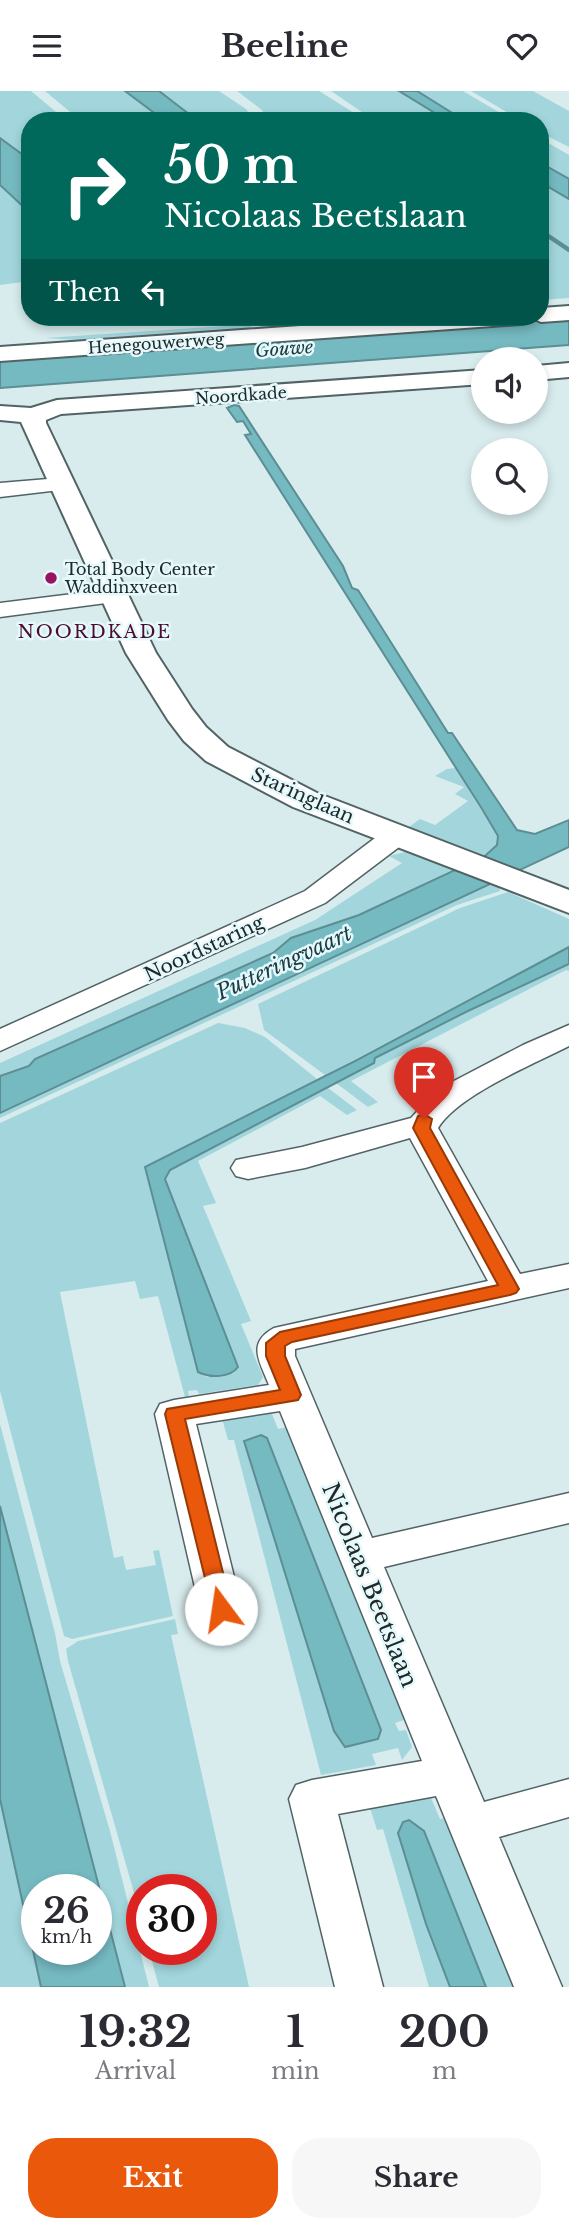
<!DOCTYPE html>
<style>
:root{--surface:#fff;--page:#f7f7f7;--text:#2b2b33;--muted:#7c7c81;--accent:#ea580c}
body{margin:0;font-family:"Libre Baskerville",serif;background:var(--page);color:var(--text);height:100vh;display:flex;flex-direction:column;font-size:26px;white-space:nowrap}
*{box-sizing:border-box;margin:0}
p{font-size:23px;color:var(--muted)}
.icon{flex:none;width:38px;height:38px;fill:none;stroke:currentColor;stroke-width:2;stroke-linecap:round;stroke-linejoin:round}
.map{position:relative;height:1896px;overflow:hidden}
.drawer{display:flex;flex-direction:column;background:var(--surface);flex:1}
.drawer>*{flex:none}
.guide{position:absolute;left:21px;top:21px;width:528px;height:214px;border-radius:28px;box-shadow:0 4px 10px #0003;background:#00695c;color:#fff;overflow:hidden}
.tools{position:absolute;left:471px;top:256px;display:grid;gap:14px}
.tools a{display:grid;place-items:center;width:77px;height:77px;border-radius:50%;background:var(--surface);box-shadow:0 4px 10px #0003;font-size:35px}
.speed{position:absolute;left:21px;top:1783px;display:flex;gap:14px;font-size:35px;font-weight:700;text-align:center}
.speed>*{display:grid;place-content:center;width:91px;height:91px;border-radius:50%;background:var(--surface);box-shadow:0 4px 10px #0003;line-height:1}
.speed small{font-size:18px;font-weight:400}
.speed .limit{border:10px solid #d22;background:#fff;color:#111}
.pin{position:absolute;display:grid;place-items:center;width:60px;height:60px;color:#fff;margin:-72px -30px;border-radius:50% 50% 50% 0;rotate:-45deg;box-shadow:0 0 7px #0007}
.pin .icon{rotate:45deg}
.me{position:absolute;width:77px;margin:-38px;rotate:346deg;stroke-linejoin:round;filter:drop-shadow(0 0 5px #0008)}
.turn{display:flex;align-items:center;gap:24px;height:147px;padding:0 28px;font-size:32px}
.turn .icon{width:91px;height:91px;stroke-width:2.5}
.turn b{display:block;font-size:49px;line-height:60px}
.then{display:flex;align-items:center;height:66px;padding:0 28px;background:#0003;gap:14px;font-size:26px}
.eta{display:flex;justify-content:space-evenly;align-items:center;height:119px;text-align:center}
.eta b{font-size:42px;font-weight:700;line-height:49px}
.cta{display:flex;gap:14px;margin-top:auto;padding:14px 28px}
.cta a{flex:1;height:80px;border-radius:28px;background:var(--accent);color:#fff;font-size:28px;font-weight:700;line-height:80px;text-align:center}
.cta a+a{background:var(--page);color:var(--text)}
header{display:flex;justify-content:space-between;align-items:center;height:91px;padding:0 28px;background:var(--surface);font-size:32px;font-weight:700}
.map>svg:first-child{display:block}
</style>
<header><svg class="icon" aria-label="menu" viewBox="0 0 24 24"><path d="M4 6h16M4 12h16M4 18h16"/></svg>Beeline<svg class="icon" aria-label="heart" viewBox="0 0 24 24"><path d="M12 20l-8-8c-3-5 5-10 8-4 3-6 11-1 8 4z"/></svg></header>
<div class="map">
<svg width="569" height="1896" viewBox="0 0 569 1896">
<rect width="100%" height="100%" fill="#d8ecee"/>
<!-- green -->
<path fill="#a2d6dc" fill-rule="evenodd" d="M0 0H31L67 30H30V69L0 47Z
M45 0H125L165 30H81Z
M159 0H219L246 18 255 30H198Z
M237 0H319L367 30H268L262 19Z
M331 0H399L448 30H375Z
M417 0H463L514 30H465Z
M471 0H533L569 20V56L541 42V30H522Z
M541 52 550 53 569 64V88L541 72Z
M541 86 544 87 547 95 569 108V207L541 209Z
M0 94 30 122V190L0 194Z
M372 226H444L258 237 266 232Z
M260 230 246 239 97 250 45 247 240 234Z
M455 677 498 746 497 754 485 765 409 736 420 728 435 734 468 710 455 703 464 696 435 685 447 678Z
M409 760 452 779 359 824 291 847 273 861 35 968 29 975 0 985V972L315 829 402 772 389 765Z
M488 793 499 796 500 800 457 814 0 1027V1022Z
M508 801 569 828V856L325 984 264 939 258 913 460 817Z
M566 873H569V880L566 879 351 990 378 1011 368 1016 336 992 374 972 375 967Z
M218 932 245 937 265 946 317 988 145 1076 198 1281 207 1286 238 1276 165 1088 170 1079 178 1074 328 997 357 1019 347 1024 320 1005 198 1070 216 1112 203 1115 251 1230 241 1233 263 1286 258 1294 199 1303 197 1299 188 1300 189 1305 185 1306 158 1205 140 1208 135 1190 60 1201 114 1467 123 1465 126 1479 156 1474 153 1460 159 1459 173 1525 72 1548 64 1545 0 1300V1032Z
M263 1320 272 1323 278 1338 291 1335 410 1627 395 1632 399 1640 406 1639 412 1656 402 1669 398 1657 372 1663 376 1674 321 1684 234 1349H228L222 1327ZM267 1347 381 1639 378 1648Z
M0 1333 55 1542 60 1570 110 1740 149 1896H125L0 1415Z
M0 1509 37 1799V1858L89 1896H0Z
M175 1528 178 1543 171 1544 249 1896H159L149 1859 201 1858V1799H142V1830L68 1570 66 1558 78 1550Z
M419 1705 431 1707 440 1728 451 1726 521 1896H486L424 1740 409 1729 426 1833 450 1896H429L383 1738 377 1739 370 1717Z"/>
<!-- water -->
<path fill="#75b9c1" stroke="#5c8e93" stroke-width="2" fill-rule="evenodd" d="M125 0H159L198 30H165Z
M399 0H417L465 30H448Z
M0 47 30 69V122L0 94Z
M541 72 569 88V108L547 95 544 87 541 86Z
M569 227V254L0 297V268Z
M234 314 239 315 343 475 352 497 358 499 448 642H452L517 739 535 743 569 729V756L0 1022V985L29 975 35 968 273 862 291 847 359 824 485 765 497 754 498 745 482 718 245 344 251 343 243 330 237 331 227 317Z
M569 856V873L468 920 375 967 374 972 170 1079 165 1088 238 1276C230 1287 210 1287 198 1281L145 1076 355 970Z
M261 1344 267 1347 381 1639 378 1648 345 1656 334 1640 244 1350Z
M0 1415 125 1896H41L0 1708ZM37 1799H96V1858H37Z
M409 1729 424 1740 486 1896H450L426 1833 398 1742 403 1731Z"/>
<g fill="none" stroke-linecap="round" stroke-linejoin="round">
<!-- stream -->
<path stroke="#5c8e93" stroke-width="4.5" d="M541 140 569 159"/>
<defs>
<path id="minor" d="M60 387 68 388 71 393 68 398 0 406V392Z
M113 498 121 500 125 505 121 510 0 526V512Z
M397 736 407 738 411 744 407 750 325 812 0 960V938L305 800 387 738Z
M569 934V955C534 973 458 1004 438 1037L520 1183 569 1173V1197L295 1258V1265L372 1447 569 1402V1432L384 1476 484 1711 569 1688V1726L499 1746 562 1896H514L436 1705 338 1723 383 1896H335L289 1708 296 1694 312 1689 422 1670 280 1320 196 1333 242 1518 236 1530 221 1535 206 1530 200 1518 155 1323 160 1313 174 1309 269 1294C260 1271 246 1252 274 1237L488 1190 410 1047 305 1077 248 1088 236 1085 231 1077 236 1069 302 1056 411 1027 432 1004 452 991 523 954Z"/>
<path id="tertiary" d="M569 272V286L536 289V275Z
M483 279V293L61 323 46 329V332L156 562 192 618 206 636 228 656 317 702 569 799V822L293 716 206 670 184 650 168 629 126 562 21 331 0 329V315L31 317 57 309Z"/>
<path id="primary" d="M569 215V229L541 231 532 227 529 231 521 233 0 270V256L428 226H541V217Z"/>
</defs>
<!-- minor casing -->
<use href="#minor" stroke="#526365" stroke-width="3"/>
<!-- tertiary casing -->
<use href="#tertiary" stroke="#526365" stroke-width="4"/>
<!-- primary casing -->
<use href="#primary" stroke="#526365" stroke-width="4"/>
<!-- minor -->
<use href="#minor" fill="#fff" fill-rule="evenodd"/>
<!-- tertiary -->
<use href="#tertiary" fill="#fff" fill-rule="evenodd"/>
<!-- primary -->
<use href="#primary" fill="#fff" fill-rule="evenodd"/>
</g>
<!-- route -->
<path fill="#ea580c" stroke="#983908" stroke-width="2" d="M424 1023 432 1028 430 1037 519 1198 516 1202 510 1204 292 1251 285 1255V1265L301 1304 298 1309 185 1328 232 1518 228 1524 221 1527 214 1524 165 1323 167 1318 280 1299 266 1265V1252L280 1241 498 1194 413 1037 418 1025Z"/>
<!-- markers -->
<circle fill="#9a1164" stroke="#e5f9fc" stroke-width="2.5" cx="51" cy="487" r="7"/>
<g text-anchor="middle" stroke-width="5" stroke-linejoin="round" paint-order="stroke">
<!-- far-street labels -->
<g font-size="16" fill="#202828" stroke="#e5f9fc">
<text transform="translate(156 252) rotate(-4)" y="6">Henegouwerweg</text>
<text transform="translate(241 304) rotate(-4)" y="6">Noordkade</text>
</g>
<!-- far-poi labels -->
<g font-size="16" fill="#202828" stroke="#e5f9fc" text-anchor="start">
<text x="65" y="484">Total Body Center<tspan x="65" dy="18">Waddinxveen</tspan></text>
</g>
<!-- far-water labels -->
<g font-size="18" font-style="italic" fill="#1a3c40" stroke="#e5f9fc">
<text transform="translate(284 258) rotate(-4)" y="6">Gouwe</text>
</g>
<!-- far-neighbourhood labels -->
<g font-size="18" letter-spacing="2" fill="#4b0c30" stroke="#e5f9fc">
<text x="95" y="547">NOORDKADE</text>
</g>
<!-- street labels -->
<g font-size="19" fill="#202828" stroke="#e5f9fc">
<text transform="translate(303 704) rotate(24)" y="7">Staringlaan</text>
<text transform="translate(204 857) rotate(-25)" y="7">Noordstaring</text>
</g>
<!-- water labels -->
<g font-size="21" font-style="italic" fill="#1a3c40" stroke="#e5f9fc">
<text transform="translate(284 872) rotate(-25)" y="7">Putteringvaart</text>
</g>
<!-- near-street labels -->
<g font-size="23" fill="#202828" stroke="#e5f9fc">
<text transform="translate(370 1494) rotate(68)" y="8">Nicolaas Beetslaan</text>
</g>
</g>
</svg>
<div class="tools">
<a><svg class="icon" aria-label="sound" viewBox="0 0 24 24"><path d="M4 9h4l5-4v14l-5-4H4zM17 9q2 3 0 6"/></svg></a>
<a><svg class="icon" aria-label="search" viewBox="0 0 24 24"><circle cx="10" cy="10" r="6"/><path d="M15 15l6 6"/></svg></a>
</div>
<div class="speed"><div>26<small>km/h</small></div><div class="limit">30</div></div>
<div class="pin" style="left:424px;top:1028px;background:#d93025"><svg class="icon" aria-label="arrive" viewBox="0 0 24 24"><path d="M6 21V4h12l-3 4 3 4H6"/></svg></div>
<svg class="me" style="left:221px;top:1518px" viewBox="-20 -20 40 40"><circle r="19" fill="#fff"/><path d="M0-13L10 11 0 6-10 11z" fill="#ea580c"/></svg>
<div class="guide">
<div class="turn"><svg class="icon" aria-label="right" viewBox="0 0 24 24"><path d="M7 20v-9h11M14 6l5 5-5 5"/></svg><div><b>50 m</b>Nicolaas Beetslaan</div></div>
<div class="then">Then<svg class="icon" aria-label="left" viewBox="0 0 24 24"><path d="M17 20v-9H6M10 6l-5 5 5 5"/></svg></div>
</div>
</div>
<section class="drawer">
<div class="eta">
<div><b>19:32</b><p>Arrival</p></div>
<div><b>1</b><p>min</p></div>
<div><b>200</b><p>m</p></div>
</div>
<div class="cta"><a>Exit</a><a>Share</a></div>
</section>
